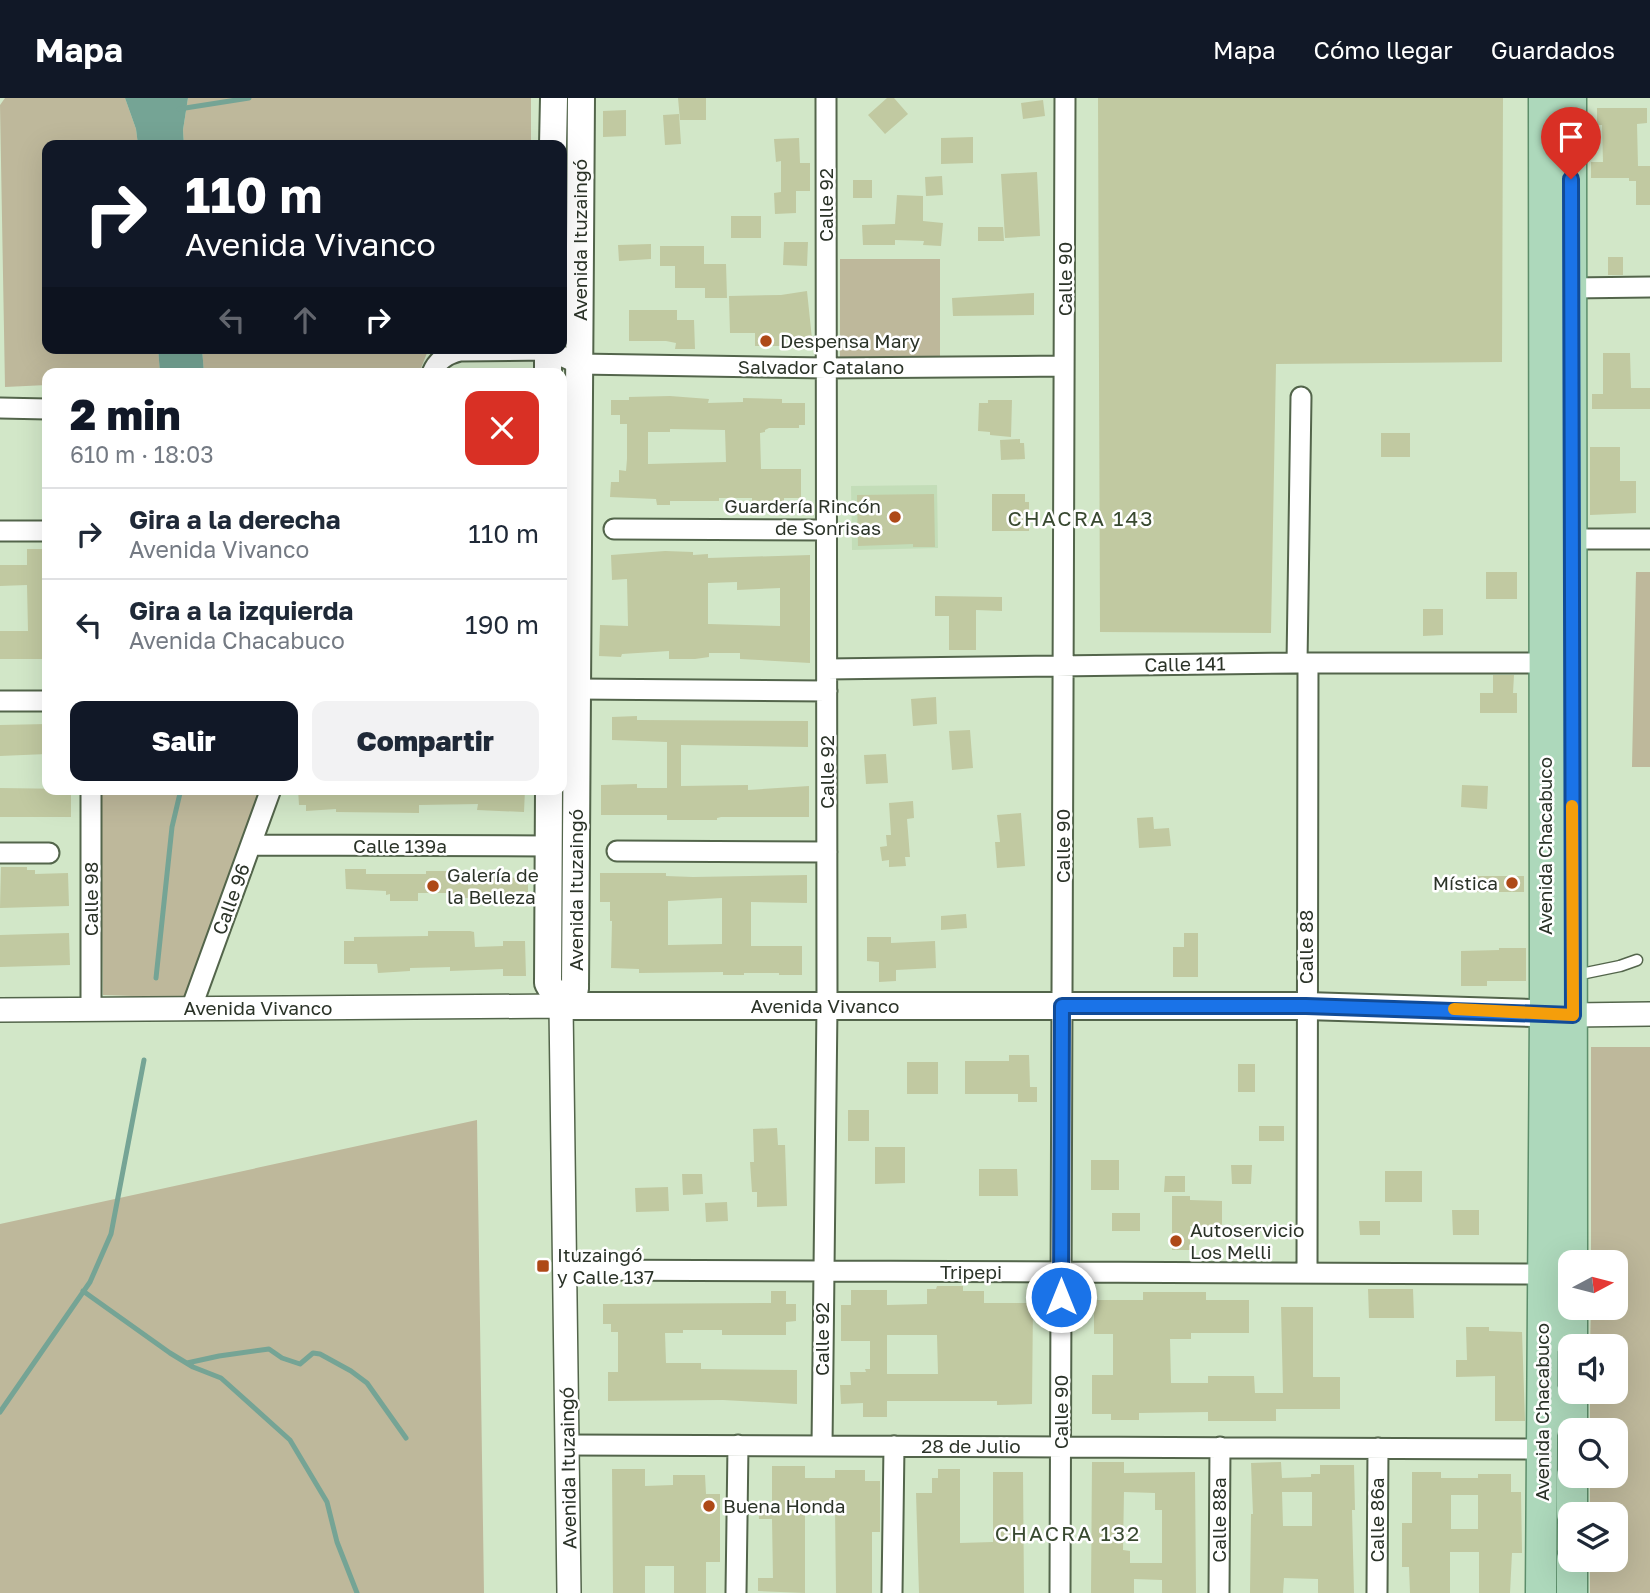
<!DOCTYPE html>
<html lang="es">
<meta charset="utf-8">
<style>
:root{--surface:#fff;--page:#f2f2f3;--text:#1f2937;--muted:#747a83;--line:#e0e1e3;--accent:#111827}
body{margin:0;font-family:"Golos Text",sans-serif;background:var(--page);color:var(--text);height:100vh;display:flex;flex-direction:column;font-size:26px;white-space:nowrap}
*{box-sizing:border-box;margin:0}
p{font-size:23px;color:var(--muted)}
.icon{flex:none;width:38px;height:38px;fill:none;stroke:currentColor;stroke-width:2;stroke-linecap:round;stroke-linejoin:round}
.map{position:relative;flex:1;overflow:hidden}
.side{position:absolute;left:42px;top:270px;width:525px;height:427px;display:flex;flex-direction:column;background:var(--surface);border-radius:14px;box-shadow:0 7px 28px #0002}
.side>*{flex:none}
.guide{position:absolute;left:42px;top:42px;width:525px;height:214px;border-radius:14px;box-shadow:0 7px 28px #0002;background:#111827;color:#fff;overflow:hidden}
.needle{width:46px;rotate:83deg}
.controls{position:absolute;left:1558px;top:1152px;display:grid;gap:14px}
.controls a{display:grid;place-items:center;width:70px;height:70px;border-radius:14px;background:var(--surface);box-shadow:0 7px 28px #0002;font-size:35px}
.pin{position:absolute;display:grid;place-items:center;width:60px;height:60px;color:#fff;margin:-72px -30px;border-radius:50% 50% 50% 0;rotate:-45deg;box-shadow:0 0 7px #0007}
.pin .icon{rotate:45deg}
.me{position:absolute;width:77px;margin:-38px;rotate:0deg;stroke-linejoin:round;filter:drop-shadow(0 0 5px #0008)}
.turn{display:flex;align-items:center;gap:24px;height:147px;padding:0 28px;font-size:32px}
.turn .icon{width:91px;height:91px;stroke-width:2.5}
.turn b{display:block;font-size:49px;line-height:60px}
.lanes{display:flex;align-items:center;height:66px;padding:0 28px;background:#0003;justify-content:center;gap:35px;direction:ltr}
.lanes .off{opacity:.35}
.round{display:grid;place-items:center;flex:none;width:74px;height:74px;border-radius:14px;background:var(--page)}
.overview{display:flex;align-items:center;justify-content:space-between;height:119px;padding:0 28px}
h1{font-size:42px;font-weight:800;line-height:52px;color:var(--accent)}
.button{display:flex;gap:14px;margin-top:auto;padding:14px 28px}
.button a{flex:1;height:80px;border-radius:14px;background:var(--accent);color:#fff;font-size:28px;font-weight:800;line-height:80px;text-align:center}
.button a+a{background:var(--page);color:var(--text)}
ul{padding:0;list-style:none}
li{display:flex;align-items:center;gap:21px;height:91px;padding:0 28px;border-top:2px solid var(--line)}
li div{flex:1}
li b{display:block;font-size:26px}
li em{font-style:normal}
header{display:flex;align-items:center;gap:42px;box-sizing:border-box;height:98px;padding:0 35px;background:var(--accent);color:#fff}
header strong{font-size:33px}
nav{display:flex;gap:38px;margin-inline-start:auto;font-size:24px}
.map>svg:first-child{display:block}
</style>
<header>
<strong>Mapa</strong>
<nav><a>Mapa</a><a>Cómo llegar</a><a>Guardados</a></nav>
</header>
<div class="map">
<svg width="1650" height="1495" viewBox="0 0 1650 1495">
<rect width="100%" height="100%" fill="#d2e7c8"/>
<!-- built -->
<path fill="#c3ddb8" d="M937 387 938 450 852 452 851 388Z"/>
<!-- green -->
<path fill="#beb89b" d="M5 0H125L136 31 138 47H47V250H158L160 275H47V287L5 289 0 7Z
M188 0H531V43L457 47H184L183 32Z
M840 161H940V263H840Z
M202 250H429L419 275H204Z
M1636 474H1650V669H1632Z
M100 691H262L189 900 103 897Z
M1591 949H1650V1495H1590V1461H1615V1416H1590V1377H1615V1332H1590V1293H1615V1248H1590L1591 1209H1615V1164H1591Z
M477 1022 484 1495H0V1126Z"/>
<!-- water -->
<path fill="#75a495" d="M125 0H188L183 32 184 47H138L136 31Z
M158 250H202L204 275H160Z"/>
<g fill="none" stroke-linecap="round" stroke-linejoin="round">
<!-- stream -->
<path stroke="#75a495" stroke-width="5" d="M179 11 249 0
M156 880 172 729 181 691
M83 1193 170 1255 193 1269 221 1280 290 1342 327 1404 337 1444 357 1495
M187 1265 219 1258 269 1251 282 1260 300 1266 313 1255 320 1256 351 1273 367 1285 406 1340
M0 1314 90 1184 111 1136 144 962"/>
</g>
<!-- building -->
<path fill="#c1c9a1" fill-rule="evenodd" d="M678 0H706V22H680Z
M887 0H894L908 16 885 36 868 17Z
M1098 0H1503L1502 264 1276 266 1271 535 1100 534Z
M1043 2 1045 18 1023 21 1021 5Z
M1597 10H1647V25L1637 26 1638 68H1650V107H1636V83H1629V80H1591V64H1603L1602 27H1597Z
M626 12V38L603 39V13Z
M679 16 681 46 665 47 663 17Z
M973 39V65L941 66V40Z
M799 40 800 65H810V93H796V115L775 116 774 95 781 94V63L776 64 774 41Z
M1037 74 1040 138 1005 140 1001 76Z
M942 78 943 97 926 98 925 79Z
M853 82H872V100H853Z
M897 97 923 98V123L943 125 941 148 923 147 924 143 895 142V147H863L862 127 895 126Z
M731 118H761V140H731Z
M978 129H1003L1004 143H978Z
M784 144H808L807 168 783 167Z
M651 146V161L619 163 618 147Z
M660 148H704V166H726L727 200H705V190H675V168H660Z
M1608 159H1623V177H1608Z
M807 193 812 241 783 242V248H755V235H730L729 198 781 197Z
M1034 195V217L953 218 952 200Z
M629 212H677V222H694L695 251H675L676 245 666 243H629Z
M1603 255H1630L1631 290H1650V311H1592V296H1603Z
M670 298 709 301 708 305 743 304V300L782 301V305H805V327H799V330H769L765 332V334L760 335 761 371H801V400H784V403H752V400H719V403H670V407H657L656 401 610 399 611 384H619V372L626 373 627 361V326H620V317H611V302H629V299ZM670 331 725 332 726 364 648 366V334H670Z
M988 302H1012L1011 339 990 337V334L978 333 979 305H988Z
M1381 335H1410V359H1381Z
M1020 341V345H1024L1025 361 1001 362 1000 342Z
M1590 349H1620V383H1636V415L1590 417Z
M934 396 935 449H913V446L858 448 857 397Z
M992 396H1025V404H1029V433H992Z
M27 451H47V561H0V533H28L27 487 0 488V467H27Z
M665 453 693 454V457L708 456V460L810 457V565L740 561V555H709V559L695 561H669V553L622 556 621 559 599 558 600 527 628 528 627 481 612 482 611 457ZM737 484V492L780 490V528L708 526V485Z
M1486 474H1517V501H1486Z
M935 498 1002 499V513L976 512V552H949V518H935Z
M1423 511H1443V537L1423 538Z
M1493 577H1514L1513 595H1517V615H1480V595H1493Z
M936 599 937 626 913 628 911 601Z
M637 618V622L808 623V649L681 647V688L748 687V692L809 688V719H721L717 720V722H667V717H601V687L637 686V690H667V644L612 642V619Z
M47 626V656L0 658V627Z
M970 632 973 670 952 672 949 633Z
M886 656 888 685 866 686 864 657Z
M1462 687 1488 688 1487 711 1461 709Z
M0 690 71 691V719H0Z
M298 691H525L524 714 477 712 478 706 419 707V715L336 714V711L306 713V707H299Z
M913 703 914 720 907 721 910 759H905L906 768 889 769V762L882 763 880 749 887 748 886 737H891L889 705Z
M1021 715 1025 768 997 770 995 744H1000L997 717Z
M1153 719 1154 731 1169 730 1171 748 1139 750 1137 720Z
M1 769H27V772H35V776L68 775 69 808 0 810Z
M345 771H366V776H426V773H476V779L528 780V805L484 804V800H451V795H418V803H390V796L386 797V793L346 791Z
M600 775H666V778L693 779 807 777V805L751 804V848H802V877H779V875H744V877H723V874L639 875V871L611 870 612 823H610V804H600ZM722 800V846L668 847V803Z
M1476 778H1524V794H1476Z
M966 816 967 830 941 832V818Z
M428 833H470L474 834 475 849 503 848V843H525L526 878H503V871L450 873V869L410 870V873L378 875 377 866H344V843H354V839L428 838Z
M69 835 70 867 0 869V837Z
M1184 835H1198V879H1173V849H1184Z
M867 839H891V845L935 843 936 870 896 872V883L879 884V864L867 863Z
M1499 850H1526V883H1487V888H1461V853L1499 852Z
M1009 957H1029L1030 989H1037V1004H1018V996H965V963H1009Z
M907 964H938V996H907Z
M1238 966H1255V994H1238Z
M848 1012H869V1043H848Z
M1259 1028H1284V1043H1259Z
M777 1030 778 1047H785L787 1108 757 1109V1094H752L750 1064H754L753 1031Z
M875 1049H905V1085L875 1086Z
M1091 1062H1119V1092H1091Z
M1231 1067H1252L1251 1086H1232Z
M979 1071H1017L1018 1098H979Z
M1385 1073H1422V1104H1385Z
M682 1076H702L703 1096 683 1097Z
M1165 1078H1185V1094H1164Z
M668 1089 669 1113 636 1114 635 1090Z
M1172 1098H1190V1102L1222 1103V1128H1190V1152H1172Z
M727 1104 728 1123 706 1124 705 1105Z
M1452 1112H1479V1137H1453Z
M1112 1115H1140V1133H1112Z
M1359 1123H1380V1137H1360Z
M937 1188H963V1193H984V1205H1033L1032 1306 997 1307V1303H887V1319H863V1305L841 1306 840 1287H851L850 1274H866L865 1271H870V1243H841V1207H851V1192H887V1207L927 1206V1191H936ZM887 1237H937L938 1276H887Z
M1368 1191H1413L1414 1220H1369Z
M771 1193H786V1206H796V1223L786 1224V1237H722V1232H683V1235H665L666 1265H701V1271L797 1272V1306L723 1302 608 1303V1274H618V1234H611V1226H603V1206L771 1205Z
M1143 1194H1206V1202H1249V1235H1191V1241H1170L1171 1285H1208V1278H1254L1255 1295H1283L1281 1209H1313V1279H1340V1311H1276V1323H1208V1314L1139 1315V1322H1111V1316H1092V1277H1113V1236H1094V1202H1143Z
M1466 1229H1489V1233L1522 1234 1525 1323H1495V1278L1456 1279V1262H1467Z
M1092 1364H1124V1375L1195 1374 1196 1495H1162V1482L1134 1481V1495H1091ZM1124 1394 1155 1395V1412H1162V1465H1130V1453L1123 1452Z
M1281 1364 1282 1380 1311 1379V1376H1320V1367H1354L1355 1412H1352L1354 1495H1318V1481L1284 1480 1283 1495H1250L1251 1416H1253L1251 1365ZM1282 1394H1312V1428H1283Z
M772 1368H805V1380H835V1372H865V1383H880V1434H872V1495H836L835 1410H805V1495L758 1493V1480H773L772 1421H759L758 1405H772Z
M612 1371H645V1388L673 1387V1377H705L706 1396H720V1464H706V1495H674V1468H645V1495H613Z
M938 1371H960V1445L993 1444V1374H1023L1024 1495H919L916 1395H932V1380H938Z
M1412 1374H1441V1380H1478V1376H1511V1394H1521L1522 1455H1512L1510 1495H1479V1454H1450V1495H1410L1409 1469H1402V1425H1412ZM1451 1397H1478V1431H1451Z"/>
<g fill="none" stroke-linecap="round" stroke-linejoin="round">
<defs>
<path id="service" d="M1576 877 1620 868 1637 862"/>
<path id="minor" d="M1571 190 1650 189
M432 275C437 262 447 256 460 253L548 252 579 266 826 270 1064 268
M0 310 47 311
M614 431 826 432
M0 433H47
M1572 441H1650
M1297 565 1301 299
M827 571 1297 565H1544
M577 591 827 593
M0 603H47
M91 691V912
M252 747 548 748
M617 753 827 754
M0 755H49
M191 911 271 691
M566 1172 1543 1176
M1307 1175 1308 565
M568 1347 1542 1351
M822 1348 827 908 826 0
M736 1495 738 1347
M892 1495 894 1348
M1060 1495 1065 0
M1219 1495 1220 1349
M1377 1495 1378 1350"/>
<path id="tertiary" d="M0 912 561 908 569 1495
M1573 917 1650 916"/>
<path id="secondary" d="M553 47 554 0
M548 250V275
M549 691 548 885 561 908
M561 908H1306L1564 916
M561 908 575 891 581 0"/>
<path id="primary" d="M1571 0 1572 1164
M1572 1248V1209
M1572 1332V1293
M1572 1416V1377
M1541 1495 1545 914 1544 0
M1572 1495V1461"/>
</defs>
<!-- service casing -->
<use href="#service" stroke="#53654b" stroke-width="13"/>
<!-- minor casing -->
<use href="#minor" stroke="#53654b" stroke-width="23"/>
<!-- tertiary casing -->
<use href="#tertiary" stroke="#53654b" stroke-width="26"/>
<!-- secondary casing -->
<use href="#secondary" stroke="#53654b" stroke-width="30"/>
<!-- primary casing -->
<use href="#primary" stroke="#5c8d6a" stroke-width="33"/>
<!-- service -->
<use href="#service" stroke="#fff" stroke-width="10"/>
<!-- minor -->
<use href="#minor" stroke="#fff" stroke-width="19"/>
<!-- tertiary -->
<use href="#tertiary" stroke="#fff" stroke-width="23"/>
<!-- secondary -->
<use href="#secondary" stroke="#fff" stroke-width="26"/>
<!-- primary -->
<use href="#primary" stroke="#add8bb" stroke-width="30"/>
</g>
<g fill="none" stroke-linecap="round" stroke-linejoin="round">
<defs>
<path id="route" d="M1061 1199 1062 908H1306L1573 917 1571 81"/>
</defs>
<!-- route casing -->
<use href="#route" stroke="#114b97" stroke-width="18"/>
<!-- route -->
<use href="#route" stroke="#1a73e8" stroke-width="12"/>
<!-- slow -->
<path stroke="#f59e0b" stroke-width="12" d="M1454 911 1573 917 1572 708"/>
</g>
<!-- markers -->
<g fill="#ae4917" stroke="#fff" stroke-width="2.5">
<circle cx="766" cy="243" r="7"/>
<circle cx="895" cy="419" r="7"/>
<circle cx="1512" cy="785" r="7"/>
<circle cx="433" cy="788" r="7"/>
<circle cx="1176" cy="1143" r="7"/>
<rect x="536" y="1161" width="14" height="14" rx="3.5"/>
<circle cx="709" cy="1408" r="7"/>
</g>
<g text-anchor="middle" stroke-width="5" stroke-linejoin="round" paint-order="stroke">
<!-- street labels -->
<g font-size="19" fill="#2b3328" stroke="#fff">
<text transform="translate(826 107) rotate(-90)" y="7">Calle 92</text>
<text transform="translate(580 142) rotate(-90)" y="7">Avenida Ituzaingó</text>
<text transform="translate(1065 181) rotate(-90)" y="7">Calle 90</text>
<text x="821" y="276">Salvador Catalano</text>
<text transform="translate(1185 566) rotate(-1)" y="7">Calle 141</text>
<text transform="translate(827 674) rotate(-90)" y="7">Calle 92</text>
<text x="400" y="755">Calle 139a</text>
<text transform="translate(1063 748) rotate(-90)" y="7">Calle 90</text>
<text transform="translate(1545 748) rotate(-90)" y="7">Avenida Chacabuco</text>
<text transform="translate(576 792) rotate(-90)" y="7">Avenida Ituzaingó</text>
<text transform="translate(91 801) rotate(-90)" y="7">Calle 98</text>
<text transform="translate(231 801) rotate(-70)" y="7">Calle 96</text>
<text transform="translate(1306 849) rotate(-90)" y="7">Calle 88</text>
<text x="825" y="915">Avenida Vivanco</text>
<text x="258" y="917">Avenida Vivanco</text>
<text x="971" y="1181">Tripepi</text>
<text transform="translate(822 1241) rotate(-90)" y="7">Calle 92</text>
<text transform="translate(1061 1314) rotate(-90)" y="7">Calle 90</text>
<text transform="translate(1542 1314) rotate(-90)" y="7">Avenida Chacabuco</text>
<text x="971" y="1355">28 de Julio</text>
<text transform="translate(568 1370) rotate(-91)" y="7">Avenida Ituzaingó</text>
<text transform="translate(1219 1422) rotate(-90)" y="7">Calle 88a</text>
<text transform="translate(1377 1422) rotate(-90)" y="7">Calle 86a</text>
</g>
<!-- poi labels -->
<g font-size="19" fill="#2b3328" stroke="#fff" text-anchor="start">
<text x="780" y="250">Despensa Mary</text>
<text x="881" y="415" text-anchor="end">Guardería Rincón<tspan x="881" dy="22">de Sonrisas</tspan></text>
<text x="447" y="784">Galería de<tspan x="447" dy="22">la Belleza</tspan></text>
<text x="1498" y="792" text-anchor="end">Mística</text>
<text x="1190" y="1139">Autoservicio<tspan x="1190" dy="22">Los Melli</tspan></text>
<text x="557" y="1164">Ituzaingó<tspan x="557" dy="22">y Calle 137</tspan></text>
<text x="723" y="1415">Buena Honda</text>
</g>
<!-- neighbourhood labels -->
<g font-size="21" letter-spacing="2" fill="#384930" stroke="#fff">
<text x="1081" y="428">CHACRA 143</text>
<text x="1068" y="1443">CHACRA 132</text>
</g>
</g>
</svg>
<div class="controls">
<a><svg class="needle" viewBox="-14 -14 28 28"><path d="M0-13l5 13h-10z" fill="#e53935"/><path d="M0 13l5-13h-10z" fill="#747a83"/></svg></a>
<a><svg class="icon" aria-label="sound" viewBox="0 0 24 24"><path d="M4 9h4l5-4v14l-5-4H4zM17 9q2 3 0 6"/></svg></a>
<a><svg class="icon" aria-label="search" viewBox="0 0 24 24"><circle cx="10" cy="10" r="6"/><path d="M15 15l6 6"/></svg></a>
<a><svg class="icon" aria-label="layers" viewBox="0 0 24 24"><path d="M12 4l9 5-9 5-9-5zM3 14l9 5 9-5"/></svg></a>
</div>
<div class="pin" style="left:1571px;top:81px;background:#d93025"><svg class="icon" aria-label="arrive" viewBox="0 0 24 24"><path d="M6 21V4h12l-3 4 3 4H6"/></svg></div>
<svg class="me" style="left:1061px;top:1199px" viewBox="-20 -20 40 40"><circle r="17" fill="#1a73e8" stroke="#fff" stroke-width="3"/><path d="M0-11L8 9 0 5-8 9z" fill="#fff"/></svg>
<div class="guide">
<div class="turn"><svg class="icon" aria-label="right" viewBox="0 0 24 24"><path d="M7 20v-9h11M14 6l5 5-5 5"/></svg><div><b>110 m</b>Avenida Vivanco</div></div>
<div class="lanes"><svg class="icon off" aria-label="left" viewBox="0 0 24 24"><path d="M17 20v-9H6M10 6l-5 5 5 5"/></svg><svg class="icon off" aria-label="ahead" viewBox="0 0 24 24"><path d="M12 20V5M6 11l6-6 6 6"/></svg><svg class="icon" aria-label="right" viewBox="0 0 24 24"><path d="M7 20v-9h11M14 6l5 5-5 5"/></svg></div>
</div>
<section class="side">
<div class="overview"><div><h1>2 min</h1><p>610 m · 18:03</p></div><a class="round" style="background:#d93025;color:#fff"><svg class="icon" aria-label="close" viewBox="0 0 24 24"><path d="M6 6l12 12M18 6L6 18"/></svg></a></div>
<ul>
<li><svg class="icon" aria-label="right" viewBox="0 0 24 24"><path d="M7 20v-9h11M14 6l5 5-5 5"/></svg><div><b>Gira a la derecha</b><p>Avenida Vivanco</p></div><em>110 m</em></li>
<li><svg class="icon" aria-label="left" viewBox="0 0 24 24"><path d="M17 20v-9H6M10 6l-5 5 5 5"/></svg><div><b>Gira a la izquierda</b><p>Avenida Chacabuco</p></div><em>190 m</em></li>
</ul>
<div class="button"><a>Salir</a><a>Compartir</a></div>
</section>
</div>
